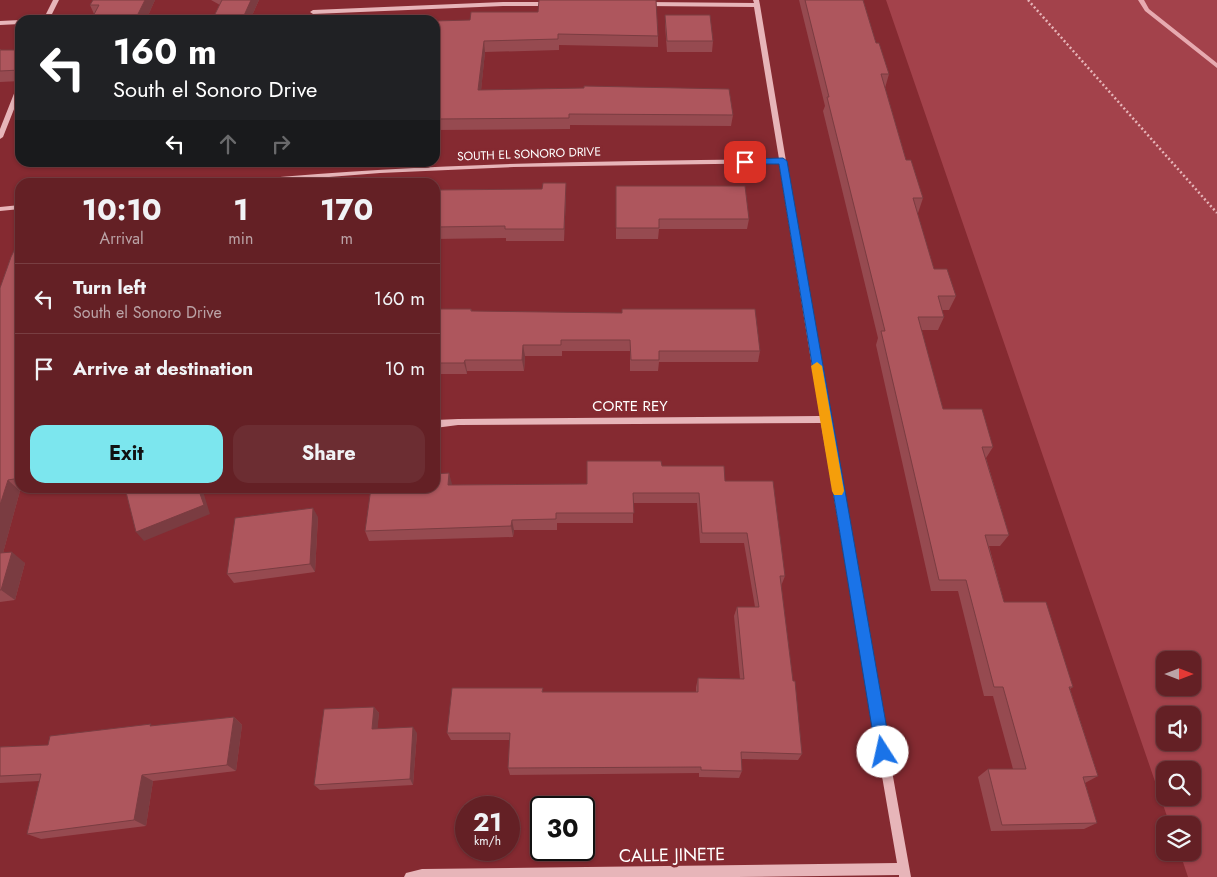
<!DOCTYPE html>
<style>
:root{--surface:#642025;--page:#6c2d32;--text:#f1f3f6;--muted:#bba3a7;--line:#783e42;--accent:#7ce6ee}
body{margin:0;font-family:Jost,sans-serif;background:var(--page);color:var(--text);height:100vh;display:flex;flex-direction:column;font-size:19px;white-space:nowrap}
*{box-sizing:border-box;margin:0}
p{font-size:16px;color:var(--muted)}
.icon{flex:none;width:28px;height:28px;fill:none;stroke:currentColor;stroke-width:2;stroke-linecap:round;stroke-linejoin:round}
.map{position:relative;flex:1;overflow:hidden}
.details{position:absolute;left:15px;top:178px;width:425px;height:315px;display:flex;flex-direction:column;background:var(--surface);border-radius:15px;box-shadow:0 1px 4px #0004,0 0 0 1px var(--line)}
.details>*{flex:none}
.guide{position:absolute;left:15px;top:15px;width:425px;height:152px;border-radius:15px;box-shadow:0 1px 4px #0004,0 0 0 1px var(--line);background:#202124;color:#fff;overflow:hidden}
.needle{width:32px;rotate:90deg}
.controls{position:absolute;left:1156px;top:651px;display:grid;gap:10px}
.controls a{display:grid;place-items:center;width:45px;height:45px;border-radius:10px;background:var(--surface);box-shadow:0 1px 4px #0004,0 0 0 1px var(--line);font-size:25px}
.speed{position:absolute;left:455px;top:796px;display:flex;gap:10px;font-size:25px;font-weight:700;text-align:center}
.speed>*{display:grid;place-content:center;width:65px;height:65px;border-radius:50%;background:var(--surface);box-shadow:0 1px 4px #0004,0 0 0 1px var(--line);line-height:1}
.speed small{font-size:12px;font-weight:400}
.speed .limit{border:2px solid #111;border-radius:8px;background:#fff;color:#111}
.pin{position:absolute;display:grid;place-items:center;width:42px;height:42px;color:#fff;margin:-21px;border-radius:10px;box-shadow:0 2px 8px #0006}
.me{position:absolute;width:55px;margin:-28px;rotate:350deg;stroke-linejoin:round;filter:drop-shadow(0 0 4px #0008)}
.turn{display:flex;align-items:center;gap:18px;height:105px;padding:0 15px;font-size:22px}
.turn .icon{width:65px;height:65px;stroke-width:2.5}
.turn b{display:block;font-size:35px;line-height:42px}
.lanes{display:flex;align-items:center;height:48px;padding:0 15px;background:#0003;justify-content:center;gap:25px;direction:ltr}
.lanes .off{opacity:.35}
.eta{display:flex;justify-content:space-evenly;align-items:center;height:85px;text-align:center}
.eta b{font-size:30px;font-weight:700;line-height:35px}
.button{display:flex;gap:10px;margin-top:auto;padding:10px 15px}
.button a{flex:1;height:58px;border-radius:15px;background:var(--accent);color:#111;font-size:20px;font-weight:700;line-height:58px;text-align:center}
.button a+a{background:var(--page);color:var(--text)}
ul{padding:0;list-style:none}
li{display:flex;align-items:center;gap:15px;height:70px;padding:0 15px;border-top:1px solid var(--line)}
li div{flex:1}
li b{display:block;font-size:19px}
li em{font-style:normal}
.map>svg:first-child{display:block}
</style>
<div class="map">
<svg width="1217" height="877" viewBox="0 0 1217 877">
<rect width="100%" height="100%" fill="#852a31"/>
<!-- green -->
<path fill="#a3424b" fill-rule="evenodd" d="M886 0H1217V877H1188L1180 853 1192 852V825H1170ZM1165 660H1192V688H1165ZM1165 715H1192V742H1165ZM1165 770H1192V798H1165Z"/>
<g fill="none" stroke-linecap="round" stroke-linejoin="round">
<!-- stream -->
<path fill="#e7aab0" fill-rule="evenodd" d="M1138 0H1144L1149 9 1217 63V68L1145 11Z"/>
<!-- path -->
<path stroke="#e7b5b9" stroke-width="2.5" stroke-dasharray="2 2.5" stroke-linecap="butt" d="M1028 0 1217 213"/>
<!-- minor -->
<path fill="#e7b5b9" fill-rule="evenodd" d="M53 0H59L49 20H43Z
M753 0H759L760 5 829 419 911 877H899V875L736 877H404L406 873 422 869 897 863 821 423 458 425 435 428V420L458 419 820 416 779 163 514 167 380 173 265 182H243L246 180C423 163 601 161 779 159L754 7 646 6 643 4 646 2 754 3Z
M503 2H550L553 4 550 6H503L313 14 310 12 313 10Z
M20 20V24L0 25V21Z
M20 84V94L3 137 0 139V129L17 86Z
M20 205V209L0 211V207Z"/>
</g>
<!-- wall -->
<path fill="#964a50" d="M155 0 146 20H91L94 14 90 5Z
M211 0H259L250 20H212L220 5Z
M799 0H863L876 43 889 74 885 88 906 160 923 198 918 213H917L934 269 956 296 949 310H942L944 317 938 330H921L943 409 993 447 986 458 1009 535 1000 546H989L1004 602 1073 687 1070 689 1098 776 1085 783 1097 823 1084 829 991 831 978 777 988 769H1013L993 696H984L958 591H931L876 345 878 338 823 111 825 106Z
M665 15 713 41 712 52H667L665 25Z
M435 21 658 36V47L559 45V50L485 52 481 90 733 115 731 126 570 125V129L435 130Z
M0 49 1 50H20V81L0 82Z
M52 162H101L100 164 54 167Z
M566 183V195L564 241H506V238L435 239V190L542 189Z
M616 186 749 219 747 229H659L658 239H616Z
M20 238V488H35V489L20 491 3 553 25 563 15 600 0 602V288Z
M435 309H471L472 311 760 351 758 362H659L658 371H630V351H562V356H525L524 371H467V374H435Z
M662 466 725 481 785 576 781 586 802 754 798 760 742 759V771L739 778 699 777V773L510 775 508 768 510 740H451L447 733 543 688V692H696V687L698 678 740 679 734 616 737 607H755L744 543H700L697 503H633V523H557V530H514L513 537 369 541 365 531 449 473 451 485 587 484Z
M318 517 315 572 234 583 227 574Z
M374 707 379 713 377 729 417 733 413 785 320 790 314 785Z
M234 717 242 725 236 771 153 781 146 826 41 839 27 834 40 781 0 783V747L48 745 153 726Z"/>
<!-- shaded-wall -->
<path fill="#7a3c41" d="M145 0H155L146 20H135Z
M251 0H259L250 20H242Z
M484 41 485 52 480 101 478 90Z
M566 183V195L564 241V229Z
M523 345 525 356 524 371 522 360Z
M465 360 467 371V374L464 363Z
M449 473 452 484 451 496 448 485Z
M8 480 20 491 0 564V505Z
M198 488H202L210 514 144 541 136 532Z
M313 508 318 517 315 572 310 564Z
M512 520 514 530 513 537 511 526Z
M12 552 25 563 15 600 1 590Z
M374 707 379 713 377 735 372 729Z
M234 717 242 725 236 771 227 765Z
M413 727 417 733 413 785 410 779Z
M142 775 153 781 146 826 134 820Z"/>
<!-- building -->
<path fill="#ae565d" stroke="#7a3c41" d="M93 0H145L135 20H91L99 5H90Z
M222 0H251L242 20H212Z
M539 0H656L658 36 558 34V39L484 41 478 90 584 88V86L729 89 733 115 569 114V118L435 119V21L470 20 471 12H538Z
M805 0H863L876 43H879L889 74H881L906 160H911L923 198H913L934 269H947L956 296H938L944 317H918L943 409H982L993 447H982L1009 535H985L1004 602H1046L1073 687H1069L1098 776 1083 777 1097 823 1002 825 988 769H1026L1003 687H994L966 580H939L881 331H885L827 97H829Z
M665 15H710L713 41H667Z
M392 17 391 20H365L366 18Z
M0 50H20V70L0 71Z
M543 183H566L564 229H505V226L435 227V190L542 189Z
M616 186H745L749 219H659V228H616Z
M20 238V478L8 480 0 505V288L11 257Z
M435 309H471V311L622 313V309H755L760 351H659V360H631L630 340H561V345H523L522 360H465L464 363H435Z
M587 461H661L662 466H724L725 481H773L785 576H780L793 681H795L802 754 741 752 742 771 701 770V767L508 768 510 733H447L452 688H543L542 692H698V678L744 679 737 607H759L747 533H702L699 493H633L634 513H556V519L512 520 511 526 365 531 371 488H435V474L449 473 448 485 587 484Z
M125 488H198L204 505 136 532Z
M313 508 310 564 227 574 235 518Z
M12 552 1 590H0V553Z
M374 707 372 729 413 727 410 779 314 785 324 709Z
M234 717 227 765 142 775 134 820 27 834 41 774 0 776V747L48 745 50 736 151 724 150 726Z"/>
<!-- route -->
<path fill="#1a73e8" stroke="#114b97" d="M783 158 787 161 891 752 888 757 883 759 878 757 876 752 779 164H745L741 162 745 159Z"/>
<!-- slow -->
<path fill="#f59e0b" d="M817 362 822 366 844 491 842 495H834L832 491 811 366Z"/>
<g text-anchor="middle" stroke-width="5" stroke-linejoin="round" paint-order="stroke">
<!-- far-street labels -->
<g font-size="12" fill="#fff" stroke="#852a31">
<text transform="translate(529 154) rotate(-2)" y="4">SOUTH EL SONORO DRIVE</text>
</g>
<!-- street labels -->
<g font-size="15" fill="#fff" stroke="#852a31">
<text x="630" y="411">CORTE REY</text>
</g>
<!-- near-street labels -->
<g font-size="18" fill="#fff" stroke="#852a31">
<text transform="translate(672 855) rotate(-1)" y="6">CALLE JINETE</text>
</g>
</g>
</svg>
<div class="controls">
<a><svg class="needle" viewBox="-14 -14 28 28"><path d="M0-13l5 13h-10z" fill="#e53935"/><path d="M0 13l5-13h-10z" fill="#bba3a7"/></svg></a>
<a><svg class="icon" aria-label="sound" viewBox="0 0 24 24"><path d="M4 9h4l5-4v14l-5-4H4zM17 9q2 3 0 6"/></svg></a>
<a><svg class="icon" aria-label="search" viewBox="0 0 24 24"><circle cx="10" cy="10" r="6"/><path d="M15 15l6 6"/></svg></a>
<a><svg class="icon" aria-label="layers" viewBox="0 0 24 24"><path d="M12 4l9 5-9 5-9-5zM3 14l9 5 9-5"/></svg></a>
</div>
<div class="speed"><div>21<small>km/h</small></div><div class="limit">30</div></div>
<div class="pin" style="left:745px;top:162px;background:#d93025"><svg class="icon" aria-label="arrive" viewBox="0 0 24 24"><path d="M6 21V4h12l-3 4 3 4H6"/></svg></div>
<svg class="me" style="left:883px;top:752px" viewBox="-20 -20 40 40"><circle r="19" fill="#fff"/><path d="M0-13L10 11 0 6-10 11z" fill="#1a73e8"/></svg>
<div class="guide">
<div class="turn"><svg class="icon" aria-label="left" viewBox="0 0 24 24"><path d="M17 20v-9H6M10 6l-5 5 5 5"/></svg><div><b>160 m</b>South el Sonoro Drive</div></div>
<div class="lanes"><svg class="icon" aria-label="left" viewBox="0 0 24 24"><path d="M17 20v-9H6M10 6l-5 5 5 5"/></svg><svg class="icon off" aria-label="ahead" viewBox="0 0 24 24"><path d="M12 20V5M6 11l6-6 6 6"/></svg><svg class="icon off" aria-label="right" viewBox="0 0 24 24"><path d="M7 20v-9h11M14 6l5 5-5 5"/></svg></div>
</div>
<section class="details">
<div class="eta">
<div><b>10:10</b><p>Arrival</p></div>
<div><b>1</b><p>min</p></div>
<div><b>170</b><p>m</p></div>
</div>
<ul>
<li><svg class="icon" aria-label="left" viewBox="0 0 24 24"><path d="M17 20v-9H6M10 6l-5 5 5 5"/></svg><div><b>Turn left</b><p>South el Sonoro Drive</p></div><em>160 m</em></li>
<li><svg class="icon" aria-label="arrive" viewBox="0 0 24 24"><path d="M6 21V4h12l-3 4 3 4H6"/></svg><div><b>Arrive at destination</b></div><em>10 m</em></li>
</ul>
<div class="button"><a>Exit</a><a>Share</a></div>
</section>
</div>
